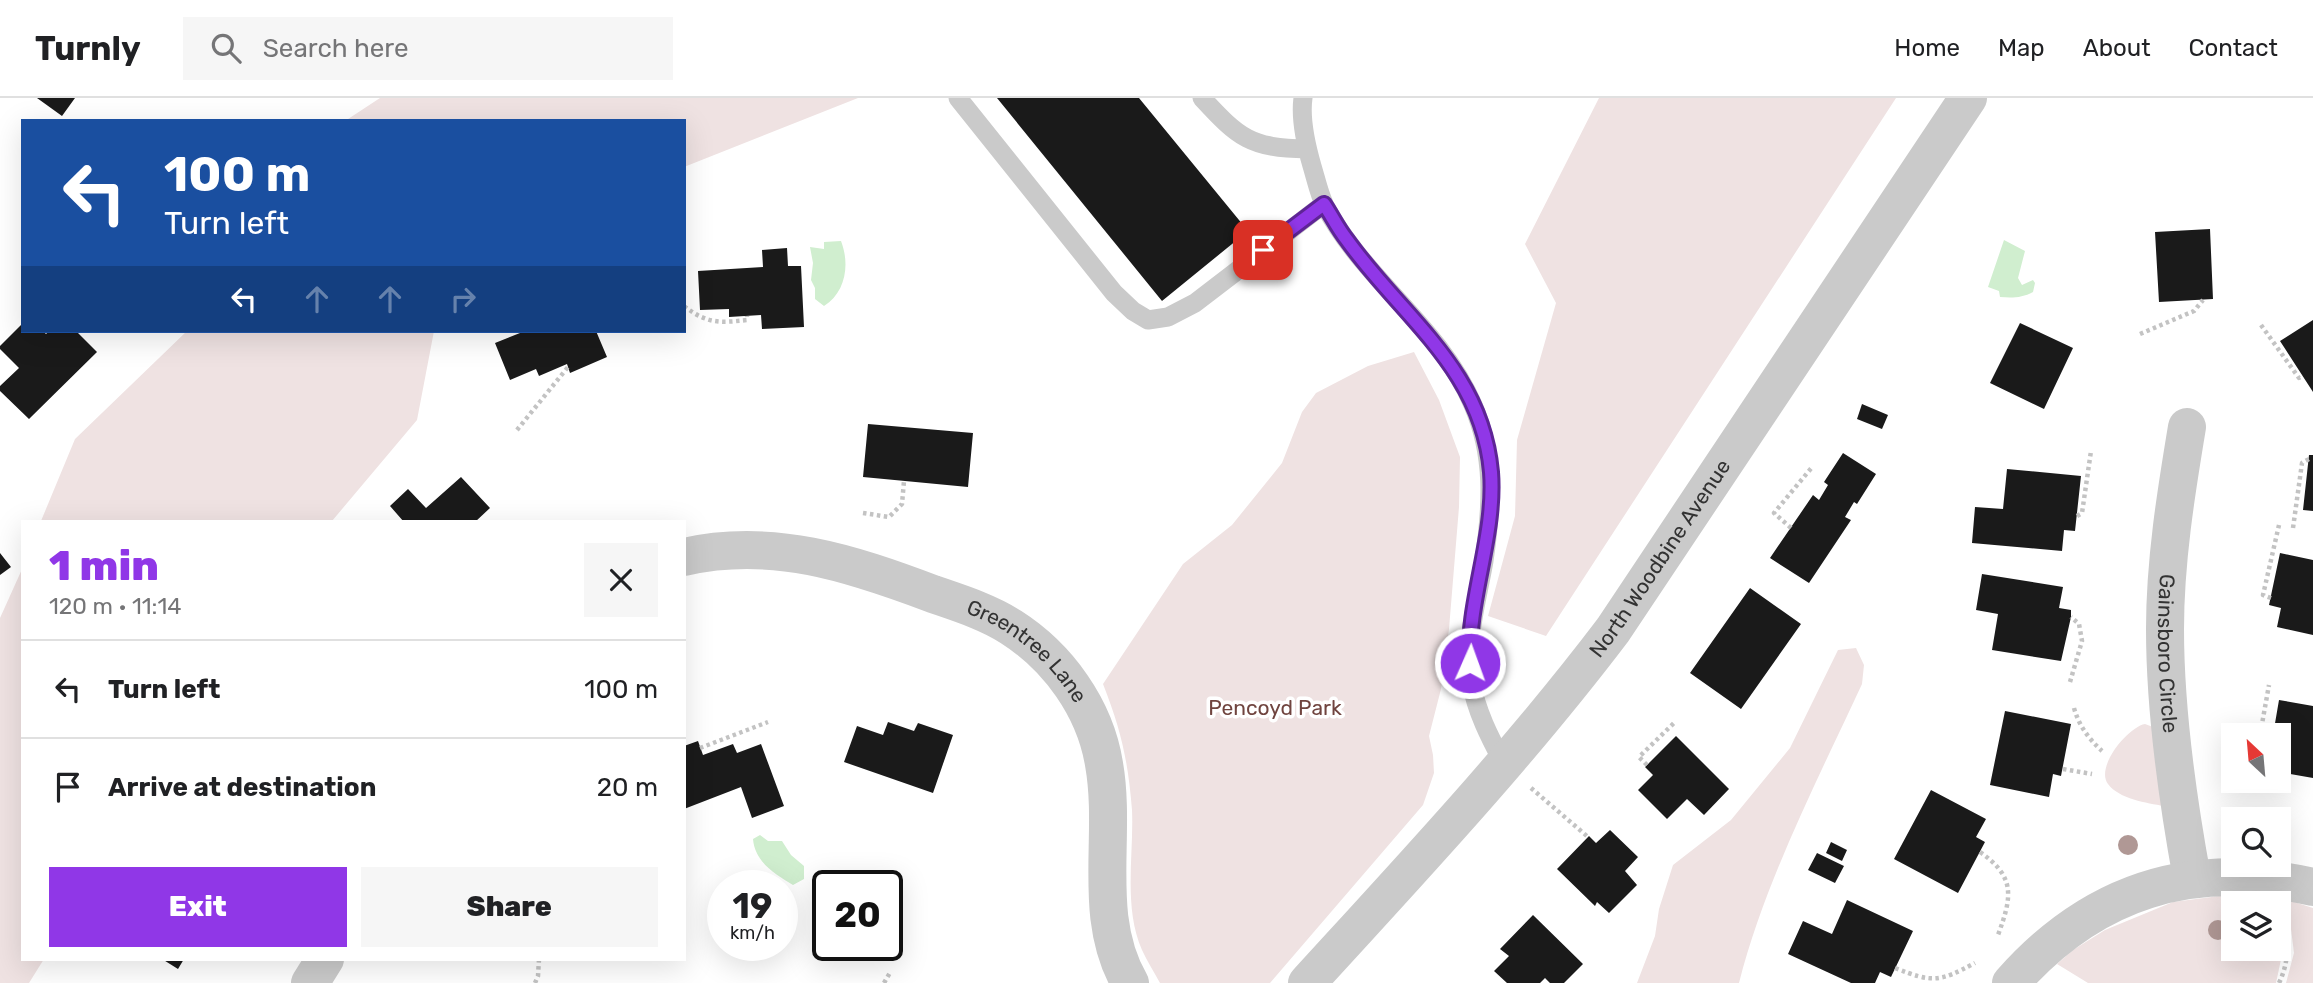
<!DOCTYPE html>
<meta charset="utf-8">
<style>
:root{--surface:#fff;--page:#f6f6f6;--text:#202124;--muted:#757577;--line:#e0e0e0;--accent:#9037e7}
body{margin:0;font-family:Rubik,sans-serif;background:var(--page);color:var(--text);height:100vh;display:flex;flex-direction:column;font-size:26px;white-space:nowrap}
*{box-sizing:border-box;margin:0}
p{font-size:23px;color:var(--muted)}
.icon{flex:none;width:38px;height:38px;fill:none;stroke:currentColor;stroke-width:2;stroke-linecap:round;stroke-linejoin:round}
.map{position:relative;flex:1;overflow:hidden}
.details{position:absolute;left:21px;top:422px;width:665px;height:441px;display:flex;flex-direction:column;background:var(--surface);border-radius:0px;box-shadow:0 7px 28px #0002}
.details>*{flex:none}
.banner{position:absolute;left:21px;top:21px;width:665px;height:214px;border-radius:0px;box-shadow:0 7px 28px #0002;background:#1a4fa0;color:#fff;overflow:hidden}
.needle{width:46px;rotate:334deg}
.tools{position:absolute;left:2221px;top:625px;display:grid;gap:14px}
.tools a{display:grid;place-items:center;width:70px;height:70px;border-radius:0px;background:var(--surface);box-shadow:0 7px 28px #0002;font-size:35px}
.speed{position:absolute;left:707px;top:772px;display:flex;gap:14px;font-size:35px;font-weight:700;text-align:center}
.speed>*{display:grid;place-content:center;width:91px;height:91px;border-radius:50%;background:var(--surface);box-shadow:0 7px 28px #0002;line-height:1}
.speed small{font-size:18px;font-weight:400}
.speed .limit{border:4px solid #111;border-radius:10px;background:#fff;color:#111}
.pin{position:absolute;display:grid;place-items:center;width:60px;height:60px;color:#fff;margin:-30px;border-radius:14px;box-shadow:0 4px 10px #0006}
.me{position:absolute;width:77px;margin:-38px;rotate:2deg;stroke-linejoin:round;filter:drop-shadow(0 0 5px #0008)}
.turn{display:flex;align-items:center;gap:24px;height:147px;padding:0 28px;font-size:32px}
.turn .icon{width:91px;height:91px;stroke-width:2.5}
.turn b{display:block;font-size:49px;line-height:60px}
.lanes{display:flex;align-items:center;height:66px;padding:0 28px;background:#0003;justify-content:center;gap:35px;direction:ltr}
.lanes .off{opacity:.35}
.round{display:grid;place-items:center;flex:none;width:74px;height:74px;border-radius:0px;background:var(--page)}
.headline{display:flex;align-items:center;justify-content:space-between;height:119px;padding:0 28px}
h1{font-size:42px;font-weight:800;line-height:52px;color:var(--accent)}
.primary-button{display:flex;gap:14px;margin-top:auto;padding:14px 28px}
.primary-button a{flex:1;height:80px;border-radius:0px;background:var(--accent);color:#fff;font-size:28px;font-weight:800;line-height:80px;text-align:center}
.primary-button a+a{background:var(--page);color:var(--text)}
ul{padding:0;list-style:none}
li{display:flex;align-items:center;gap:21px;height:98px;padding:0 28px;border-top:2px solid var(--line)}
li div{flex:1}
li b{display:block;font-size:26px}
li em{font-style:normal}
header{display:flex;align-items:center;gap:42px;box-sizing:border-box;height:98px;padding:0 35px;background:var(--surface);border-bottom:2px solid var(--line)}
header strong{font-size:33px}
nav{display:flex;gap:38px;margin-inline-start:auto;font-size:24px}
.search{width:490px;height:63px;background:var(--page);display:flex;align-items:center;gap:18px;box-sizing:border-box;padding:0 24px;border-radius:0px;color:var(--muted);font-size:26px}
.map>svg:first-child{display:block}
</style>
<header>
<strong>Turnly</strong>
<div class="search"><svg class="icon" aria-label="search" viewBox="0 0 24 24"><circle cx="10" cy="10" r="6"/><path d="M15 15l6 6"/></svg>Search here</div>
<nav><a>Home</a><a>Map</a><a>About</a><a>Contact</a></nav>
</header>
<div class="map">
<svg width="2313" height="885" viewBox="0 0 2313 885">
<rect width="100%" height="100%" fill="#fff"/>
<!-- green -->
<path fill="#efe2e2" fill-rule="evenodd" d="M380 0H858L684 69V23H345Z
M1599 0H1896L1546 538 1488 518 1515 418 1517 342 1556 205 1525 146Z
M187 233H434L417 322 332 423H41L75 341Z
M1414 254 1439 302 1460 359 1459 409 1449 531 1441 591 1429 638 1433 657 1434 675 1423 707 1270 885H1160C1154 874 1147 863 1142 852 1123 808 1134 757 1132 712 1128 662 1121 632 1103 586L1183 466 1232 427 1282 365 1302 314 1316 295 1368 268Z
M23 469V861H44L29 885H0V520Z
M1856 550 1864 567 1862 586C1818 681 1765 783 1739 885H1637L1655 838 1659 811 1673 767 1731 722 1790 650 1838 552Z
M2145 626 2153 629 2164 708C2147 705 2119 701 2108 686 2095 669 2128 629 2145 626Z
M2227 797 2281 804 2283 852 2276 885H2088L2057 866 2073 852 2105 832 2173 804ZM2233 805H2278V850H2233Z
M2291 803 2313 810V885H2286L2294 855 2289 815Z"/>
<!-- water -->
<path fill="#d0eecf" d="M2004 142 2025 153 2018 180 2022 187 2033 182 2035 185 2033 194C2022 200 2012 200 2000 199L1999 193 1988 189Z
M841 143C850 166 846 194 824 208L815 201V190L811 182 813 165 810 149 824 151V144Z
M760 737 768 743H782L791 757 804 768V781L793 787C776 776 755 765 753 741Z"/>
<!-- building -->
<path fill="#1a1a1a" d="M37 0H75L62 18Z
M997 0H1139L1248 133 1162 203Z
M2210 131 2213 201 2159 204 2155 134Z
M787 150 788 168H801L804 229 762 231 761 217 729 219V211L700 212 698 173 763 169 762 152Z
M2313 222V294L2280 243Z
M23 225V233H43L46 236 49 233H76L97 254 29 321 0 293V288L19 270 0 251V248Z
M2020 225 2073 250 2044 311 1990 285Z
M525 233H596L607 259 570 275 567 266 539 278 536 271 510 282 495 245Z
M1862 306 1888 317 1882 331 1857 321Z
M868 326 973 335 968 389 863 379Z
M1843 355 1876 376 1857 406 1854 404 1845 419 1851 422 1809 485 1770 460 1813 397 1819 402 1828 387 1824 384Z
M2309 357H2313V413L2303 412Z
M2007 371 2081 378 2075 433 2064 432 2062 453 1972 445 1975 409 2003 411Z
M461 379 490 410 475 424H404L390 408 408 391 426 410Z
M0 455 11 469 0 477Z
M2280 455 2313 462V537L2277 529 2281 510 2269 507Z
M1982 476 2063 489 2059 510 2071 512V519L2061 563 1992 552 1998 516 1976 512Z
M1750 490 1801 526 1741 611 1690 575Z
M2279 602 2313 608V680L2278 674V637H2273Z
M2005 613 2071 626 2061 678 2053 676 2049 699 1990 687Z
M888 624 914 633 918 625 953 637 933 695 844 664 857 628 883 637Z
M1676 638 1729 691 1704 717 1687 701 1667 721 1638 692 1653 677 1645 669Z
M698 643 703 657 733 646 737 655 761 646 784 708 752 720 741 689 684 711V648Z
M1931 692 1986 721 1976 739 1985 744 1958 795 1894 761Z
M1610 732 1638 759 1625 773 1637 787 1609 815 1597 804 1595 808 1557 771 1589 738 1596 745Z
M1831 744 1847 752 1842 763 1826 755Z
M1817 755 1844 768 1835 785 1808 772Z
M1847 802 1913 833 1891 879 1880 874 1875 885H1851L1788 856 1803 823 1832 836Z
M1533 817 1583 866 1564 885H1550L1545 880 1540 885H1507L1494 873 1509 858 1500 851Z
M162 861H184L178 871Z"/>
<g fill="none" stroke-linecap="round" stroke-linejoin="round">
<!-- path -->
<path stroke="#c3c3c3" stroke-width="4.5" stroke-dasharray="3.5 3.5" stroke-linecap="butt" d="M684 208C707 226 720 225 747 222V218
M2261 227 2299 280 2302 278
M2140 236 2194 213 2203 202
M517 332 568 269
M863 415 889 419 902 406 904 383
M2077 418 2082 415 2091 353
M1791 430 1774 415 1813 368
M2293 430 2302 365 2309 361
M2271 500 2263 497 2279 427
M2070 584 2082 543 2079 526 2071 519
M2074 610C2079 628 2089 641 2102 653
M2248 636 2252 637
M2260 637 2269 587
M700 650 768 624
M1647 667 1639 659 1674 625
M2063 671 2092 676
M1531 690 1588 739
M1980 754C2016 779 2012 799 1998 837
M1895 870C1933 885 1939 884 1975 865
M535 885 538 878 539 861
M884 885 891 873
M2279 885C2290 862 2288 843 2284 818"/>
<!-- service -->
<path stroke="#cacaca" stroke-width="19" d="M958 0 1114 195 1133 213 1148 222 1168 219 1195 205 1324 106
M1202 0C1239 40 1250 50 1307 51
M1303 0C1300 21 1306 47 1312 68 1316 81 1319 96 1325 108 1364 182 1440 229 1473 307 1495 358 1492 408 1484 463 1477 503 1465 542 1471 583 1476 613 1490 640 1504 666"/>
<!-- minor -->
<g stroke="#cacaca" stroke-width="38">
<path id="s1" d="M2187 329C2176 395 2165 463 2165 531 2165 614 2177 698 2192 780"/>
<path id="s2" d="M684 459C772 439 851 465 933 496 959 505 988 514 1011 529 1058 559 1095 610 1104 666 1117 739 1091 818 1130 885"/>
<path d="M310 885 325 861"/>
<path id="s3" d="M1307 885C1412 770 1519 656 1613 532L1968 0"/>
<path d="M2011 885C2093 792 2192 761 2313 789"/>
</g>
</g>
<!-- trees -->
<g fill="#b09895">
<circle cx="2128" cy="747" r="10"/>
<circle cx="2218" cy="832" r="10"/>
</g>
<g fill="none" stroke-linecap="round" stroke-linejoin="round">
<defs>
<path id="route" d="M1263 152 1324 106C1332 118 1338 131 1347 142 1402 219 1482 271 1491 374 1496 437 1467 502 1470 565"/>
</defs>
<!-- route casing -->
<use href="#route" stroke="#5e2496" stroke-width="18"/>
<!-- route -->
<use href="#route" stroke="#9037e7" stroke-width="12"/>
</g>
<g text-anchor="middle" stroke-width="7" stroke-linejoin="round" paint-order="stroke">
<!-- street labels -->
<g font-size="21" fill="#333" stroke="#fff">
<text dy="7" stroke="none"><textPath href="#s3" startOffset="553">North Woodbine Avenue</textPath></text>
<text dy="7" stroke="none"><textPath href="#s1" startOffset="228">Gainsboro Circle</textPath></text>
<text dy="7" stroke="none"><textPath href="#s2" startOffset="368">Greentree Lane</textPath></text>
</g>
<!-- park labels -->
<g font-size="21" fill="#70443f" stroke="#fff">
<text x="1275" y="617">Pencoyd Park</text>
</g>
</g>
</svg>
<div class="tools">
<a><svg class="needle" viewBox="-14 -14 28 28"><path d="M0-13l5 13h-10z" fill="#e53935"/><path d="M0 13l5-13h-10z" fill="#757577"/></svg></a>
<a><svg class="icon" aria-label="search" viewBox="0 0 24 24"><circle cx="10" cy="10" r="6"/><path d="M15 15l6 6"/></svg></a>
<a><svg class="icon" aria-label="layers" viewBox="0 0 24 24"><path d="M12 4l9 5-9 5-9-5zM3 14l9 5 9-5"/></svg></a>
</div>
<div class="speed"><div>19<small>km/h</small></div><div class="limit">20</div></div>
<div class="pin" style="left:1263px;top:152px;background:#d93025"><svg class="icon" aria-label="arrive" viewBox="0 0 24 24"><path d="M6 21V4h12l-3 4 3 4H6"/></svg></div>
<svg class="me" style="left:1470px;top:565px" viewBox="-20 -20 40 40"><circle r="17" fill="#9037e7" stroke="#fff" stroke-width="3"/><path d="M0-11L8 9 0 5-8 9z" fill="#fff"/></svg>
<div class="banner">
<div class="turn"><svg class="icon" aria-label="left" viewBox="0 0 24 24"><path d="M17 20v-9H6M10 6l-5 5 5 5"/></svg><div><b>100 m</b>Turn left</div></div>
<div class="lanes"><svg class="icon" aria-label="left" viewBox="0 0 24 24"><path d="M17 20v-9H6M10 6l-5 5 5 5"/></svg><svg class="icon off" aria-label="ahead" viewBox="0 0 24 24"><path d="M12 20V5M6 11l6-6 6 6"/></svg><svg class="icon off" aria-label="ahead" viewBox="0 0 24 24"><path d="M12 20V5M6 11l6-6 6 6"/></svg><svg class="icon off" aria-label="right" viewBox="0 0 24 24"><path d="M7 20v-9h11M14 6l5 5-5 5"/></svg></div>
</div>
<section class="details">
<div class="headline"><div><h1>1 min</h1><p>120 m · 11:14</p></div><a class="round"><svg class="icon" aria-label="close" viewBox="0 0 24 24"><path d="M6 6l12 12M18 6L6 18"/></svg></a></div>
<ul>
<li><svg class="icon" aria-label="left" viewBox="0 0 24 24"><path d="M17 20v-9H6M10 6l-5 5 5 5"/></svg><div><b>Turn left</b></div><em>100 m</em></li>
<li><svg class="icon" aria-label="arrive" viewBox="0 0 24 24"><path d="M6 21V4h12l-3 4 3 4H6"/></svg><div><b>Arrive at destination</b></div><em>20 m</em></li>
</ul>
<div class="primary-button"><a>Exit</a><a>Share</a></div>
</section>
</div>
